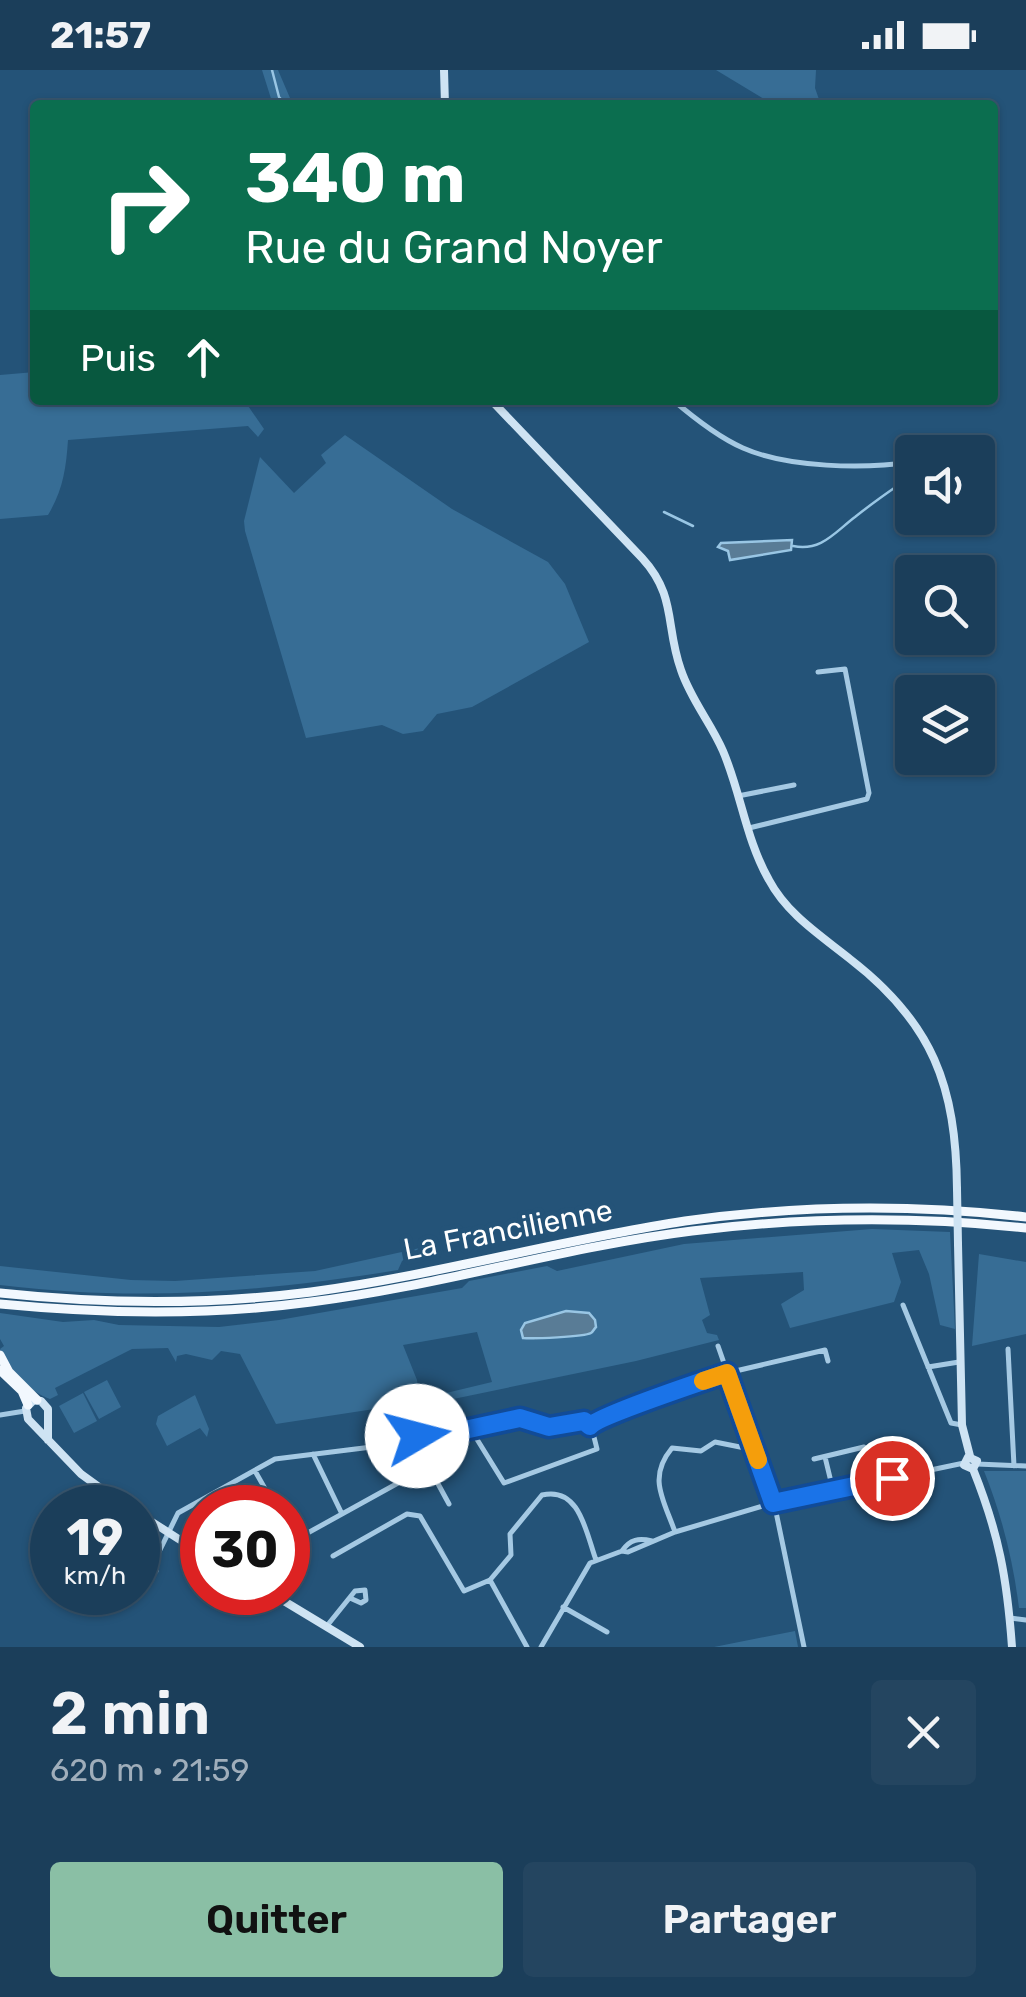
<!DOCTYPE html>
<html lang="fr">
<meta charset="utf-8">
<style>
:root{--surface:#1b3e5a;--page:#244560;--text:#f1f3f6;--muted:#a0aebb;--line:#395770;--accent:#8abfa5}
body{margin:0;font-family:Rubik,sans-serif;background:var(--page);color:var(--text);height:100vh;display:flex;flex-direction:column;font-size:38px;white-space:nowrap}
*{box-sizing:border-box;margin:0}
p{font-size:32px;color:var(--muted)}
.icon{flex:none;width:55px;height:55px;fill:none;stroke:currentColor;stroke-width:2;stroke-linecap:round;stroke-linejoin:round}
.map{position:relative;height:1577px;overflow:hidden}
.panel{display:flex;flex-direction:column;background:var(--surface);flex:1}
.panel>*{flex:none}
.guide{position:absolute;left:30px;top:30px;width:968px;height:305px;border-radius:10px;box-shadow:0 2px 8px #0004,0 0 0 2px var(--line);background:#0b6e4f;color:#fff;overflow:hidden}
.buttons{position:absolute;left:895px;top:365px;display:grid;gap:20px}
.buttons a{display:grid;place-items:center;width:100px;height:100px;border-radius:10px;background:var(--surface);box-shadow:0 2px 8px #0004,0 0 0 2px var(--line);font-size:50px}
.speed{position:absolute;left:30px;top:1415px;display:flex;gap:20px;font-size:50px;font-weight:700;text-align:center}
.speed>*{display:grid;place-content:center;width:130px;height:130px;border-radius:50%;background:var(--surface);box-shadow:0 2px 8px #0004,0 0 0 2px var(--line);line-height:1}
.speed small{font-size:25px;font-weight:400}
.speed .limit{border:15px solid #d22;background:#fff;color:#111}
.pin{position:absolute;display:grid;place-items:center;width:85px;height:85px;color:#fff;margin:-42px;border:5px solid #fff;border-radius:50%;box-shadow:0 2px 10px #0007}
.me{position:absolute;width:110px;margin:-55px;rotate:82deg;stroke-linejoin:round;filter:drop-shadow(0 0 8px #0008)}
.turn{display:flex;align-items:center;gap:35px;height:210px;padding:0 50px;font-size:45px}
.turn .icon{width:130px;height:130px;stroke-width:2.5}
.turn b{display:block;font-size:70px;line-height:85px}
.then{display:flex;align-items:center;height:95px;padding:0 50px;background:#0003;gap:20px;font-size:38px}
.round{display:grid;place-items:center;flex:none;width:105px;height:105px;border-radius:10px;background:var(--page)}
.overview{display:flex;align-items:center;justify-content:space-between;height:170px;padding:0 50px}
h1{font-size:60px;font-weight:600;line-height:75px}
.button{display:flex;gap:20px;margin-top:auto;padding:20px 50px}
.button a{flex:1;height:115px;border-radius:10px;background:var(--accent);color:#111;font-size:40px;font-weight:600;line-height:115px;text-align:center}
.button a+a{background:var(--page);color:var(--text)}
.status{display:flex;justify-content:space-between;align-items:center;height:70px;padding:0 50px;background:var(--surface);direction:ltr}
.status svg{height:28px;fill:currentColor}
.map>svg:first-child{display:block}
</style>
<div class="status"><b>21:57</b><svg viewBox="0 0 49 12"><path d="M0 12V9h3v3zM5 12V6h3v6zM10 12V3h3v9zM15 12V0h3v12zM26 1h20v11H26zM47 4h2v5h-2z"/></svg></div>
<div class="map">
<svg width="1026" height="1577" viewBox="0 0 1026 1577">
<rect width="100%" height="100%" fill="#245378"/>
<!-- green -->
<path fill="#376d95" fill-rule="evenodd" d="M262 0H278L293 35H273Z
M716 0H816L815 18 821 35H774Z
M35 302V330H244L264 359 258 367 248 356 68 370C66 399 63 420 48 445L0 449V305Z
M345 365 452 439 548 492 565 514 589 572 472 637 437 644 423 661 403 664 382 655 306 668 245 461 244 451 260 387 294 423 326 393 321 385Z
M872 1159 950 1162 955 1259 940 1255 929 1204 919 1180 892 1183 901 1212 894 1232 790 1258 781 1234 804 1220 803 1202 700 1208 710 1245 702 1250 707 1263 717 1265 719 1270 636 1291 410 1338 417 1330 492 1312 477 1262 403 1275 417 1310 419 1325 412 1331 393 1327 394 1336 276 1354 240 1284 221 1281 212 1290 186 1284 177 1286 176 1292 168 1278 132 1279 55 1318 58 1325 50 1329C30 1322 7 1300 0 1279L4 1276 0 1269V1243L63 1252 94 1250 119 1255 219 1257 279 1250 462 1218 469 1211 547 1196 557 1201 684 1174ZM565 1241 591 1263 534 1270Z
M420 1178 402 1191 398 1200C261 1222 139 1232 0 1215V1196L131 1210 175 1211 315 1201Z
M979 1184 1026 1192V1264L972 1276Z
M107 1310 121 1337 99 1349 84 1322Z
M83 1323 97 1351 74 1363 59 1336Z
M195 1325 209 1359 207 1367 200 1358 167 1376 156 1354 158 1346Z
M984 1401H1026V1538H1019C1013 1490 1002 1446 984 1401Z
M795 1561 798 1577H714Z"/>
<!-- water -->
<path fill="#597c96" stroke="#99c6e4" stroke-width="2.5" d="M792 470 791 480 730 490 728 481 718 477 721 473Z
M566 1241 589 1243 595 1250 596 1257C594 1259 593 1262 591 1263 584 1267 531 1269 523 1268L521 1260 525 1253Z"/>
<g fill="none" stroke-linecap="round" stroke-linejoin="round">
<!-- stream -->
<path stroke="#99c6e4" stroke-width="2.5" d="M272 0 279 27 286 35
M664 442 693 456
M793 476C821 482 835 462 855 447 870 435 884 425 900 414"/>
<!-- minor -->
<path stroke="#a5c9e3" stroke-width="5" d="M673 330C694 348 718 367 743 378 788 398 864 399 912 392
M738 726 794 715
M749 758 867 729 869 723 845 599 818 602
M903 1235 951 1353 962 1355
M718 1276 776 1442 804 1577
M1008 1279 1014 1396
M928 1297 959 1292
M398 1330 416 1366
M584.5 1350a5.5 5.5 0 1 1 11 0a5.5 5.5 0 1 1-11 0Z
M0 1345 25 1341
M595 1349 629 1340 727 1303 825 1280 828 1291
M470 1358 504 1413 597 1379 591 1355
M412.5 1371a5.5 5.5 0 1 1 11 0a5.5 5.5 0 1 1-11 0Z
M423 1369 520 1348 549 1357 584 1351
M418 1377 449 1434
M313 1384 342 1444
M825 1387 833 1420
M814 1389 864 1377
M977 1394 1026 1396
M255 1401 276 1438
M288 1458 295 1470 427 1397
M675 1462C664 1430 647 1408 672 1378L701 1381 715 1372 755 1380
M47 1480 52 1483
M622 1481C630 1469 639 1468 652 1471
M333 1486 407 1444 420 1446 464 1521 490 1510
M490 1510 511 1485 510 1464 542 1425C580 1416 586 1463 596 1490
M490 1510 527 1577
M138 1516 156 1501 157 1486 178 1443 275 1389 412 1372
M350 1528 361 1533 366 1530 365 1520
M563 1537 607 1562
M1010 1548 1026 1550
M326 1557 355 1521 365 1520
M541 1577 590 1493 622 1481 628 1482 675 1462 773 1433 964 1393"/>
<!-- secondary -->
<path stroke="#cee3f3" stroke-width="8" d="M444 0 445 35
M491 330 642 488C677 526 665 556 681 600 691 630 711 653 723 681 741 723 746 770 769 810 787 844 820 865 850 889 933 953 956 1016 957 1119
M958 1174 962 1355 970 1386
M48 1370V1339L41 1331 34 1330 26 1338 28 1349 81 1404 128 1438
M973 1399 964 1395 968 1387 977 1391 973 1399C999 1464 1007 1508 1012 1577
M138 1443 202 1484
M269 1522 360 1577"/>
<!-- trunk -->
<path stroke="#f2f8fe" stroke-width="9" d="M0 1223C103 1234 208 1235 311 1222 437 1205 559 1170 685 1151 798 1135 913 1134 1026 1147
M0 1234C103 1244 208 1246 311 1232 439 1216 564 1177 692 1161 804 1147 914 1146 1026 1158
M0 1285 9 1302 37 1330
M0 1300 22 1321 28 1335"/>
<!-- secondary-bridge -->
<path stroke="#cee3f3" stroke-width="8" d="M957 1119 958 1174"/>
</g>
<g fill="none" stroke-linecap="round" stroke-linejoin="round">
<defs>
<path id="route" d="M417 1366 423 1369 520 1348 549 1357 584 1351 590 1356C598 1346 706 1310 727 1303L773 1433 892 1408"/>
</defs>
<!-- route casing -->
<use href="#route" stroke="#114b97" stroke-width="25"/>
<!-- route -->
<use href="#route" stroke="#1a73e8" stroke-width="18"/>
<!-- slow -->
<path stroke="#f59e0b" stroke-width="18" d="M703 1311 727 1303 758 1390"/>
</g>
<g text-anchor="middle" stroke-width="10" stroke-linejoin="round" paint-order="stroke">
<!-- street labels -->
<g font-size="30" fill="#fff" stroke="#245378">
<text transform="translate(508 1160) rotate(-11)" y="10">La Francilienne</text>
</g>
</g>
</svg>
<div class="buttons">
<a><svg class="icon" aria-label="sound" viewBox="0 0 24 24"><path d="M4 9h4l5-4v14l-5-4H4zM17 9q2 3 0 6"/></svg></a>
<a><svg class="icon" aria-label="search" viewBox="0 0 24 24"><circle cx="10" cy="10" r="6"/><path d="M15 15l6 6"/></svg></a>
<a><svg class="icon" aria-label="layers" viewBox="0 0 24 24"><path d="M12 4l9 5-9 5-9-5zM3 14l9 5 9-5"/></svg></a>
</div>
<div class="speed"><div>19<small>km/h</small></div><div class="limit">30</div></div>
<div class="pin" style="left:892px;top:1408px;background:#d93025"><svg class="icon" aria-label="arrive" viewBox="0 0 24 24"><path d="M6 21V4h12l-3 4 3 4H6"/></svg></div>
<svg class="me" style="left:417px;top:1366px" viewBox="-20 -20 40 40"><circle r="19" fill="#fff"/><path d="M0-13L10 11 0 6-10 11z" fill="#1a73e8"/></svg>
<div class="guide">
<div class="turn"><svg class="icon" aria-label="right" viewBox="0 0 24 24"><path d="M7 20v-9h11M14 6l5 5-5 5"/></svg><div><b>340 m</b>Rue du Grand Noyer</div></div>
<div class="then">Puis<svg class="icon" aria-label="ahead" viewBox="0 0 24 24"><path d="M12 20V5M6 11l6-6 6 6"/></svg></div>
</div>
</div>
<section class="panel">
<div class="overview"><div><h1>2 min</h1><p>620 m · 21:59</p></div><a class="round"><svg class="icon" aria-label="close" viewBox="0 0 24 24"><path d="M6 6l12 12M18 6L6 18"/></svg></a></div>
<div class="button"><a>Quitter</a><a>Partager</a></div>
</section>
